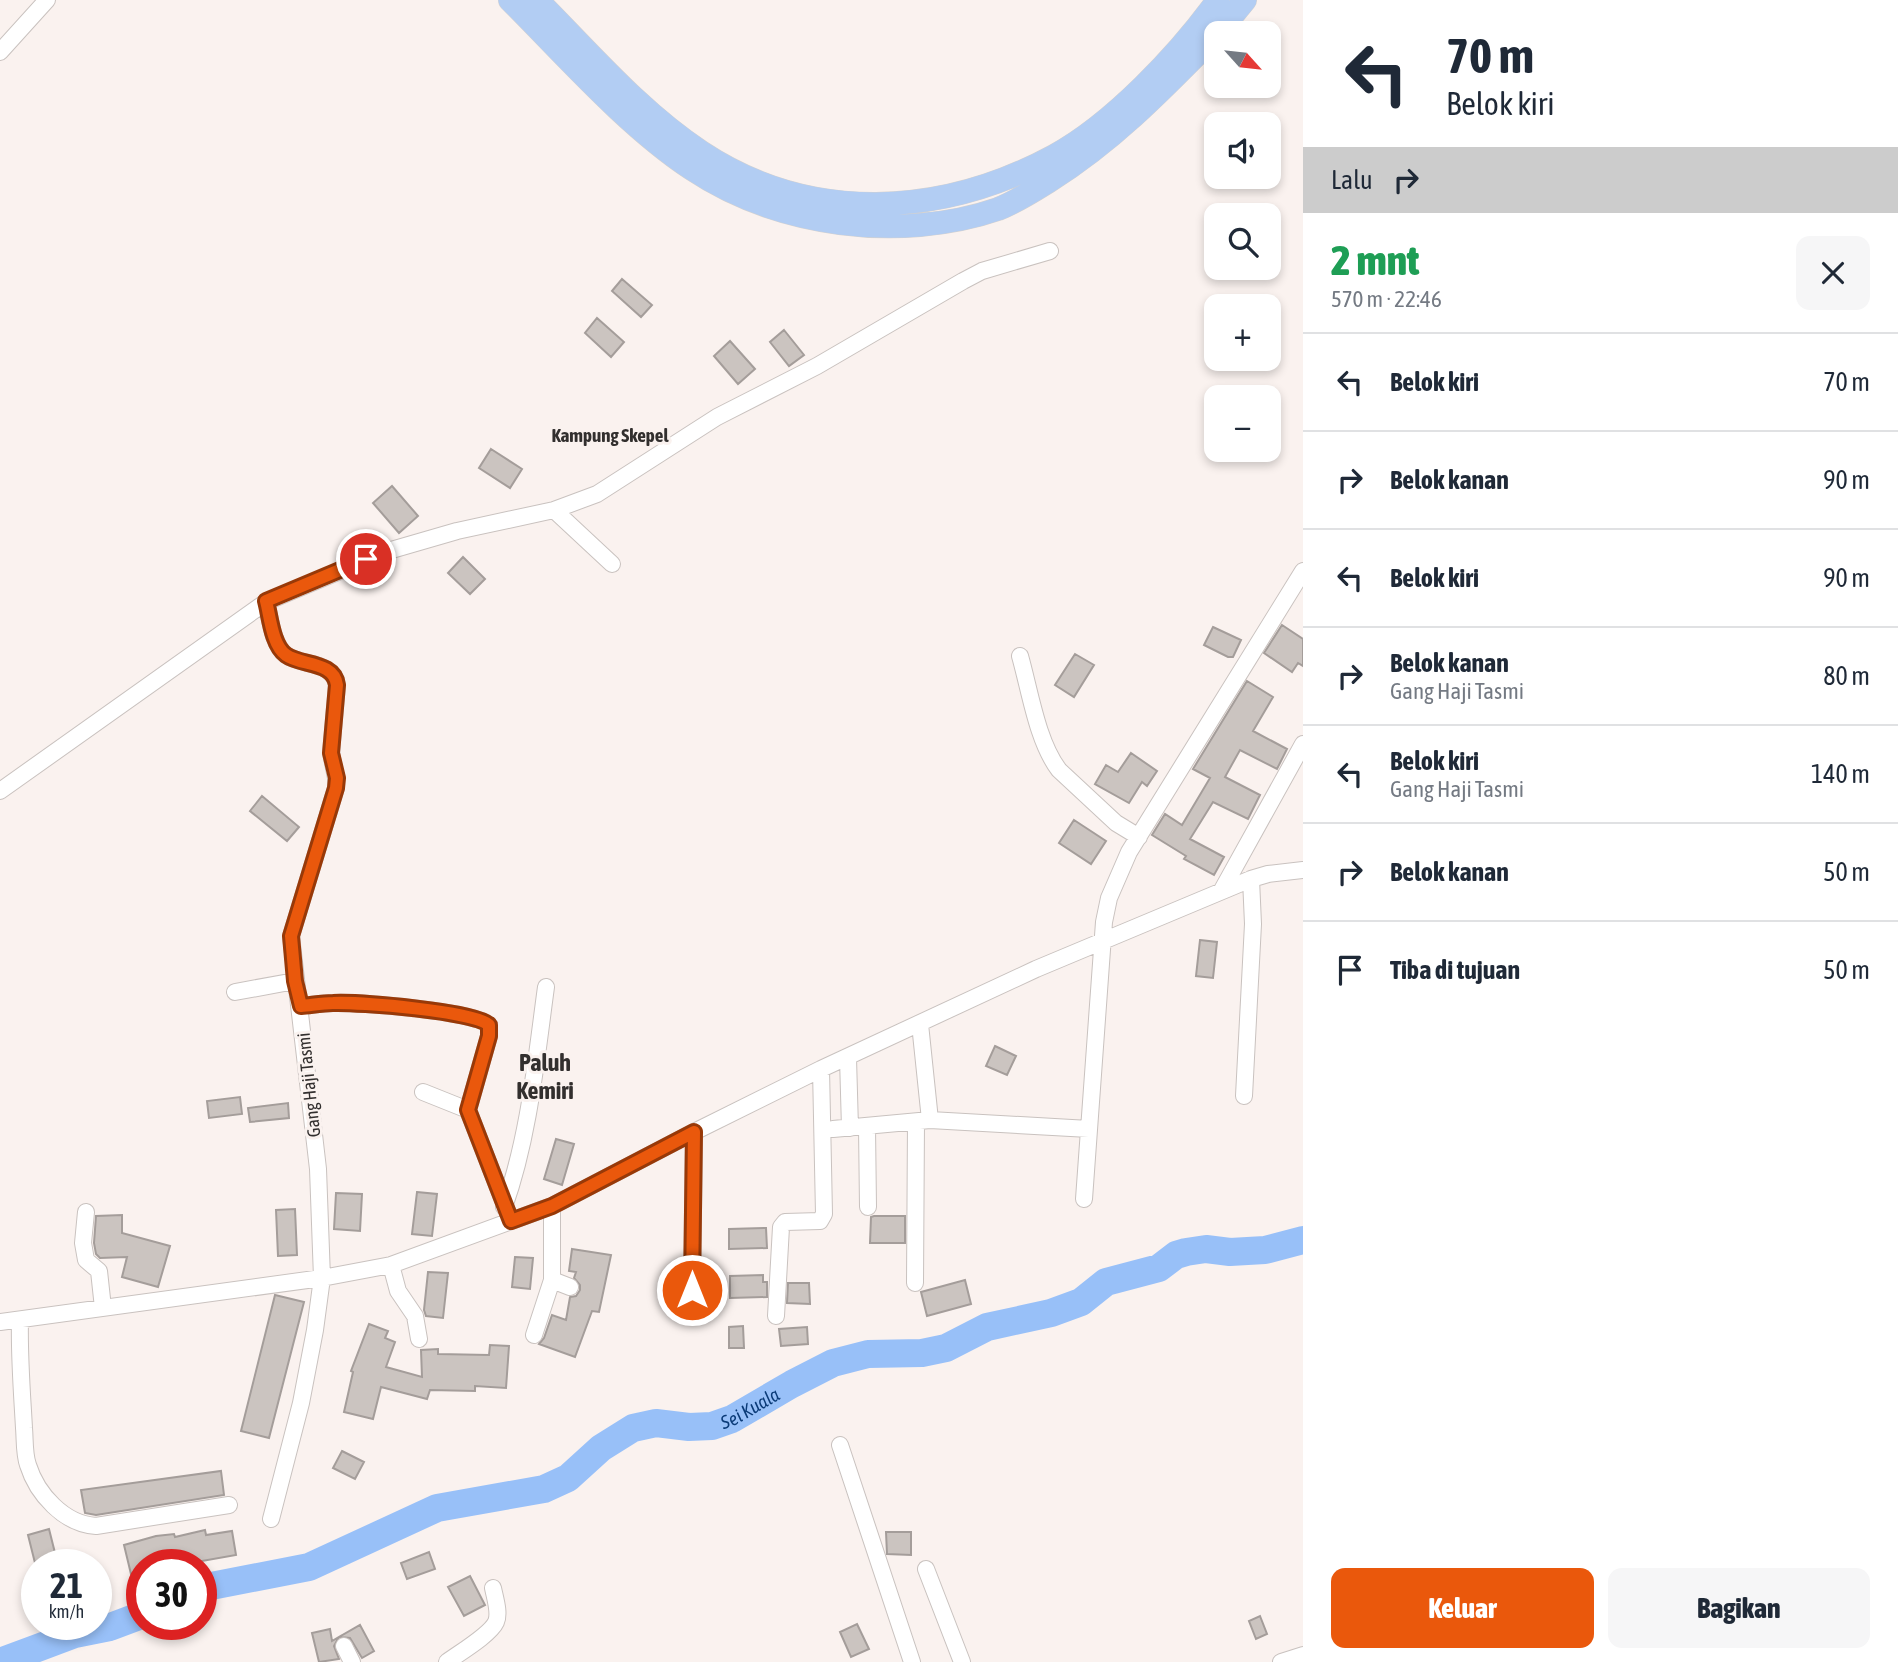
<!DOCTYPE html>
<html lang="id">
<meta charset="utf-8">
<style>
:root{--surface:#fff;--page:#f6f6f7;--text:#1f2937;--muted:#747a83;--line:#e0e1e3;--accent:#ea580c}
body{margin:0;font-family:"Asap Condensed",sans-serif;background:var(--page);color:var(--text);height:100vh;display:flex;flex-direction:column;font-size:26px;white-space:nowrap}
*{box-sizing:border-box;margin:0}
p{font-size:23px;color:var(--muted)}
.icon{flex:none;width:38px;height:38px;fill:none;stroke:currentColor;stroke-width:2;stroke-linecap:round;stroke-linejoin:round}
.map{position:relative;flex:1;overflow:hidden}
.panel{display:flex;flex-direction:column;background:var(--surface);width:595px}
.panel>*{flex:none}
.banner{background:#fff;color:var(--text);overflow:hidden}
.needle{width:46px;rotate:117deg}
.tools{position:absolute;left:1204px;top:21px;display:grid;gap:14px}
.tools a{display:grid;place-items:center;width:77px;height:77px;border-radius:14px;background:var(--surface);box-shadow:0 4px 10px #0003;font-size:35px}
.speed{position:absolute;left:21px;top:1549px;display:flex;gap:14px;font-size:35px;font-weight:700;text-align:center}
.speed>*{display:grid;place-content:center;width:91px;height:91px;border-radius:50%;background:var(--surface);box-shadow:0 4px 10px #0003;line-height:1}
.speed small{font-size:18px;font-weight:400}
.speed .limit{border:10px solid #d22;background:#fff;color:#111}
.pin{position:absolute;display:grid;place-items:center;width:60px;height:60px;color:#fff;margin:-30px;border:4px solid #fff;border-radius:50%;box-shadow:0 2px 7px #0007}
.me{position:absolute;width:77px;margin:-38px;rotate:0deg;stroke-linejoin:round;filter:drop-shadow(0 0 5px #0008)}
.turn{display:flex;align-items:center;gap:24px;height:147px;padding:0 28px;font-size:32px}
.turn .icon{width:91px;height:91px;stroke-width:2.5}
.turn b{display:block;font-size:49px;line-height:60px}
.then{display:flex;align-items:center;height:66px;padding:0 28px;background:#0003;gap:14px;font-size:26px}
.round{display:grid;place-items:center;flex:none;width:74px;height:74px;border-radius:14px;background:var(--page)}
.summary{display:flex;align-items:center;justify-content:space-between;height:119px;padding:0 28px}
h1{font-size:42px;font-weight:800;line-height:52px;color:#1e9e55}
.primary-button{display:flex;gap:14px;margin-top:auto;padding:14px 28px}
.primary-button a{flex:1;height:80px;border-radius:14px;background:var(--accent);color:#fff;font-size:28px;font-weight:800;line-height:80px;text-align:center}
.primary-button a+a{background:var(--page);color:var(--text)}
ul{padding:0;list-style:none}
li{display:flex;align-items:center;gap:21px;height:98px;padding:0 28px;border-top:2px solid var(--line)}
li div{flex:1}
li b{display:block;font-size:26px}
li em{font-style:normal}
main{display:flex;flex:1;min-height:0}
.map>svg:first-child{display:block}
</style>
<main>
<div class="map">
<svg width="1303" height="1662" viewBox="0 0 1303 1662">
<rect width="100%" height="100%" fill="#faf2ef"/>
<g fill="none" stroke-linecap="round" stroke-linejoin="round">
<!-- river -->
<g stroke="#98c0f8" stroke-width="28">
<path id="s1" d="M201 1588 309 1567 437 1508 544 1489 568 1478 601 1448 633 1428 656 1423 689 1427 712 1426 732 1419 792 1384 833 1363 868 1354 922 1353 946 1348 987 1327 1051 1313 1081 1302 1106 1282 1159 1268 1176 1255 1186 1252 1206 1249 1230 1252 1265 1250 1303 1240"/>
<path d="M0 1662 75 1634 110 1627 142 1615"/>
</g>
</g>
<!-- building -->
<path fill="#cbc4c0" stroke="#a49d9a" stroke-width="2" d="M622 279 652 305 641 317 612 291Z
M597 318 624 342 611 357 585 333Z
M784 330 804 355 789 366 770 342Z
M730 341 755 369 738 384 714 356Z
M491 449 522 469 510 488 479 468Z
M392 486 418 516 399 533 373 503Z
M463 557 485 579 470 594 448 573Z
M1282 625 1303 639V666L1298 663 1292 672 1264 653Z
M1213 627 1241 640 1233 657H1228L1204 645Z
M1075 654 1094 665 1074 697 1055 685Z
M1247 681 1273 697 1253 731 1287 749 1277 769 1240 750 1225 777 1260 795 1248 819 1213 802 1190 839 1224 857 1214 875 1184 859 1186 856 1152 835 1165 814 1182 825 1210 778 1193 769Z
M1131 753 1157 771 1147 786 1142 782 1129 803 1095 784 1106 765 1118 772Z
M262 796 299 827 287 841 250 811Z
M1074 820 1106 841 1091 864 1059 843Z
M1200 940 1217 942 1213 978 1196 976Z
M995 1046 1016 1056 1007 1075 986 1066Z
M240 1097 242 1114 209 1118 207 1101Z
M288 1103 289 1118 250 1122 248 1108Z
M556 1139 574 1144 562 1185 544 1179Z
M417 1192 437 1194 432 1236 412 1234Z
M336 1193 362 1194 360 1231 334 1229Z
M295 1209 297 1255 278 1256 276 1210Z
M122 1215V1233L170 1246 158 1287 122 1277 127 1257 100 1258 96 1254 94 1243 96 1216Z
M874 1216H905V1243H870L871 1217Z
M766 1228 767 1248 729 1249V1229Z
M572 1249 611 1255 599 1312 592 1311 575 1357 539 1344 544 1338 552 1315 566 1320 570 1297 576 1296 580 1290V1285L574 1278 576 1272 569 1271Z
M515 1257 533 1258 530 1289 512 1287Z
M428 1272 448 1273 443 1318 426 1316 424 1310Z
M763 1275V1282H767V1297L730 1298V1276Z
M965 1280 971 1304 927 1316 921 1292Z
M788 1283H809L810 1304 787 1303Z
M275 1295 304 1302 269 1438 241 1431Z
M369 1324 388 1331 385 1338 395 1342 386 1367 422 1377 421 1350 438 1349V1354L489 1355 490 1345 509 1346 506 1388 475 1386V1391L430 1390 427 1399 381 1387 373 1419 344 1412 353 1372 351 1371Z
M743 1326 744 1348H729V1327Z
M807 1327 808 1344 781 1346 779 1329Z
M342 1451 364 1462 355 1479 333 1468Z
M221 1471 224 1495 96 1515 85 1513 81 1490Z
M49 1529 57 1561 37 1564 36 1567 28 1535Z
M205 1530 206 1535 232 1531 236 1555 185 1564H142V1572L131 1574 124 1545 156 1536 174 1534 175 1537Z
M886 1532H911V1555L887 1554Z
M429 1552 435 1569 407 1579 401 1563Z
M470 1576 485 1605 464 1616 448 1587Z
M1260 1616 1267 1634 1256 1639 1249 1621Z
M857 1624 869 1649 851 1657 840 1632Z
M360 1625 374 1651 362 1658 350 1638 339 1637Z
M330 1629 332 1641 339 1637 334 1646 339 1659 319 1662 312 1633Z"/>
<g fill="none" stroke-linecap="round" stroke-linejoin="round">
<defs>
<path id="minor" d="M0 52 47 0
M554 510 612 564
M266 602C270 616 272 645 286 655 301 666 334 661 337 685L331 753 336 778V788L291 936 318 1169 322 1278 315 1330 301 1403 271 1519
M1020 656C1030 691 1037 741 1059 770L1116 823 1139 837
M0 791 266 602 388 551 457 531 554 510 597 494 717 417 817 366 963 281 982 271 1050 251
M1222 890 1303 744
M235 992 295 981
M301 1006C312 1005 323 1003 333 1003 358 1002 475 1011 489 1025V1036L468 1110 511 1221
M920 1024 930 1120
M848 1058 850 1128
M423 1092 468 1110
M1244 1096 1253 924 1251 879
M867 1127 868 1207
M833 1129 930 1120 1089 1129
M1084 1199 1104 922 1109 898 1129 852 1303 571
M504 1207C529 1137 536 1060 546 987
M86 1212 83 1243 86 1260 99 1271 103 1308
M391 1265 398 1291 415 1316 419 1339
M552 1280 570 1287
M915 1283 916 1122
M692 1291 694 1132
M776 1316 781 1227 785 1222 820 1221 824 1214 821 1069
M20 1320C19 1356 22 1392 24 1428 25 1439 24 1454 28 1465 37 1494 64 1524 96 1526L229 1505
M0 1322 322 1278 391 1265 552 1206 694 1132 821 1069 1036 969 1251 879 1268 874 1303 870
M534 1335 552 1280V1206
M840 1445 912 1662
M926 1569 962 1662
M344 1646 352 1662
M447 1662C459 1653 490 1635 496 1622 500 1613 495 1598 493 1588
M1281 1662 1303 1655"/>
<path id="highway" d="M510 0C566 56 627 126 692 169 737 199 788 216 840 223 892 230 949 226 998 209 1016 202 1033 191 1049 181 1113 141 1164 88 1216 35
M537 0C589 52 639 111 701 152 810 224 941 217 1054 156 1113 124 1179 54 1218 0
M1218 33 1245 0"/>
</defs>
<!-- minor casing -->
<use href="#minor" stroke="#c9c2bf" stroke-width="18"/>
<!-- highway casing -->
<use href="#highway" stroke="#d2d1d1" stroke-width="24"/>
<!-- minor -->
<use href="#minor" stroke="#fff" stroke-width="16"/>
<!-- highway -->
<use href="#highway" stroke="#b2cdf3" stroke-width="23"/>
</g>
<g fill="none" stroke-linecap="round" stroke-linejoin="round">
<defs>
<path id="route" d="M366 559 266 601C270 616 272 645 286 655 301 666 334 661 337 685L331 753 337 778 336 788 291 936 295 981 301 1006C312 1005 323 1003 333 1003 358 1002 475 1011 489 1025V1036L468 1110 511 1221 552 1206 694 1132 692 1290"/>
</defs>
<!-- route casing -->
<use href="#route" stroke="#983908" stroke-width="18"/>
<!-- route -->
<use href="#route" stroke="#ea580c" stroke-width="12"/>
</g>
<g text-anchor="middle" stroke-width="6" stroke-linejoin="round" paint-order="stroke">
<!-- street labels -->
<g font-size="18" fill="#322f2e" stroke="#faf2ef">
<text transform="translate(309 1085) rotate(-96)" y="6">Gang Haji Tasmi</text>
</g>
<!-- neighbourhood labels -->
<g font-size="19" font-weight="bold" fill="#322f2e" stroke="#faf2ef">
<text x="610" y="442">Kampung Skepel</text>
</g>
<!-- water labels -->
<g font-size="19" font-style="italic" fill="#0b3b78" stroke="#faf2ef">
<text dy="7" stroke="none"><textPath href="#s1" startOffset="590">Sei Kuala</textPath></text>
</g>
<!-- district labels -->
<g font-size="24" font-weight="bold" fill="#322f2e" stroke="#faf2ef">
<text x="545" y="1071">Paluh<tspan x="545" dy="28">Kemiri</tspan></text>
</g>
</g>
</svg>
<div class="tools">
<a><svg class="needle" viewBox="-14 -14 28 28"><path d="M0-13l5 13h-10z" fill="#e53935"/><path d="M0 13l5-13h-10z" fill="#747a83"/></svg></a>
<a><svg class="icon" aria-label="sound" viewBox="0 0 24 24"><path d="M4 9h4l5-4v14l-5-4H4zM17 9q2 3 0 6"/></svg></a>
<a><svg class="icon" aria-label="search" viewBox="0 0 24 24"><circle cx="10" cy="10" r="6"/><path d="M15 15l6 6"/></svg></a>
<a>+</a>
<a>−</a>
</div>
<div class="speed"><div>21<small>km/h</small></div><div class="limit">30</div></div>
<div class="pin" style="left:366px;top:559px;background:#d93025"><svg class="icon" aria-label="arrive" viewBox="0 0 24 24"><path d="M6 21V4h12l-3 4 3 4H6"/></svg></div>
<svg class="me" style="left:692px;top:1290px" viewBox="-20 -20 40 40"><circle r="17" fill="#ea580c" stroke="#fff" stroke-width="3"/><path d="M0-11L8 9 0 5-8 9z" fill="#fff"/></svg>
</div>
<section class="panel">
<div class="banner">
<div class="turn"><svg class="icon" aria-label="left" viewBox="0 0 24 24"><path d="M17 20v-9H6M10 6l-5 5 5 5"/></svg><div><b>70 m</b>Belok kiri</div></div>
<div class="then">Lalu<svg class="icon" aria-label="right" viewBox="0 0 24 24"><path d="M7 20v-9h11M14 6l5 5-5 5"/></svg></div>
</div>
<div class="summary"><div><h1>2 mnt</h1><p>570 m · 22:46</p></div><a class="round"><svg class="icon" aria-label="close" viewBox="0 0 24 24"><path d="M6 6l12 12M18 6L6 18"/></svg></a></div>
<ul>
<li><svg class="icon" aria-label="left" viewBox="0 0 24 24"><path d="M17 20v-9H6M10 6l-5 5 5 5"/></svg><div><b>Belok kiri</b></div><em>70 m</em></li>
<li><svg class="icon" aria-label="right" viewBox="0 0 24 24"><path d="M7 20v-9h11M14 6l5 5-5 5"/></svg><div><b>Belok kanan</b></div><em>90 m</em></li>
<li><svg class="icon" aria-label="left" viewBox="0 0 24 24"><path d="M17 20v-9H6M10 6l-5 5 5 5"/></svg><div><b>Belok kiri</b></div><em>90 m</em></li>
<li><svg class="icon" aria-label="right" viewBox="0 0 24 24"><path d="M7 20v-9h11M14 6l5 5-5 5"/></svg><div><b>Belok kanan</b><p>Gang Haji Tasmi</p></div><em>80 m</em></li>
<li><svg class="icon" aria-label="left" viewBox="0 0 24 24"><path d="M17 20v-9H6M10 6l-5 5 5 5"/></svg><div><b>Belok kiri</b><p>Gang Haji Tasmi</p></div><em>140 m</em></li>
<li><svg class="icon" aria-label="right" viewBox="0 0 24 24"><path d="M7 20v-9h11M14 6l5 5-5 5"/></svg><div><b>Belok kanan</b></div><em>50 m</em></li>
<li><svg class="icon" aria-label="arrive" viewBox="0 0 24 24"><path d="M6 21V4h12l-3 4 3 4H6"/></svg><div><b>Tiba di tujuan</b></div><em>50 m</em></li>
</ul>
<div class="primary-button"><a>Keluar</a><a>Bagikan</a></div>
</section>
</main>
